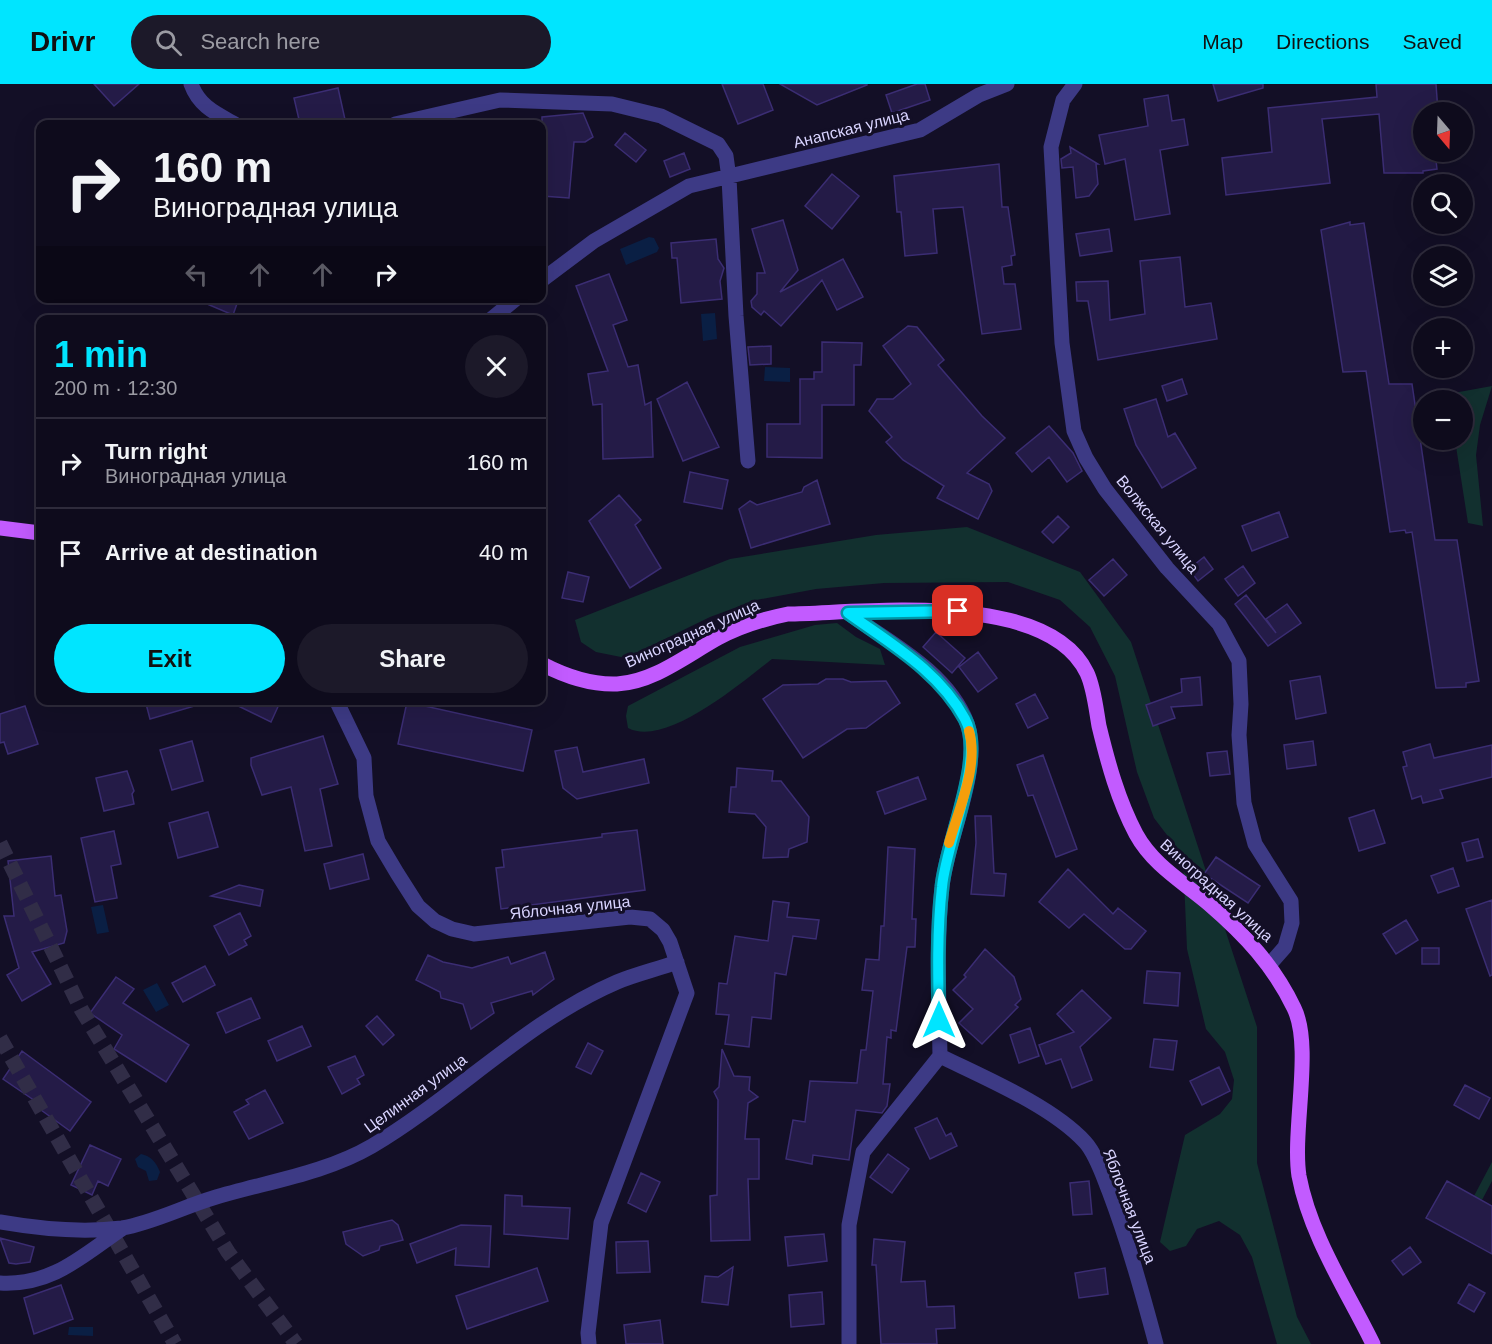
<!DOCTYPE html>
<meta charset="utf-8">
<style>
:root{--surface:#0e0b1c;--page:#1c1929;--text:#f1f3f6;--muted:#9b9ba3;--line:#2e2b3b;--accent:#00e5ff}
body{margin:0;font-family:Arial,sans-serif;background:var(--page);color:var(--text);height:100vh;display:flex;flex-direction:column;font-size:22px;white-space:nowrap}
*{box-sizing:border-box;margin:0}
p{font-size:20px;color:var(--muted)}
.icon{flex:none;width:33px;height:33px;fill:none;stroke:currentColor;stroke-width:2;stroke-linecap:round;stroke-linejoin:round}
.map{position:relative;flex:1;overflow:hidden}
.sheet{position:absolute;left:36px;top:231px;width:510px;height:390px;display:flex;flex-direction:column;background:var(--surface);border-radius:12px;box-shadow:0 6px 24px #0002,0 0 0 2px var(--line)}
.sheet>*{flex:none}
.banner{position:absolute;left:36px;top:36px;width:510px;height:183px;border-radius:12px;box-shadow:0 6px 24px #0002,0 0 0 2px var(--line);background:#0e0b1c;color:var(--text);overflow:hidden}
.needle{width:39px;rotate:161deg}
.controls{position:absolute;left:1413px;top:18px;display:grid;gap:12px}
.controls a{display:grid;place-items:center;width:60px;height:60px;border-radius:50%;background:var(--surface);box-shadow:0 6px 24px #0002,0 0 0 2px var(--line);font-size:30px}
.pin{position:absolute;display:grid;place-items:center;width:51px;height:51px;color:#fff;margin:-26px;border-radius:12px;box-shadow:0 3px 9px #0006}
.me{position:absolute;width:66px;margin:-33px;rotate:0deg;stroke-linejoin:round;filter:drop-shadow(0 0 4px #0008)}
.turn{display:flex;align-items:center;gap:21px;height:126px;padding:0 18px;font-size:27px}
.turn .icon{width:78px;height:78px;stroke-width:2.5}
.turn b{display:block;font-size:42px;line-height:51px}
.lanes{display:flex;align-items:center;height:57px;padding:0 18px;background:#0003;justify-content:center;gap:30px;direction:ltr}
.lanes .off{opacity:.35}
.round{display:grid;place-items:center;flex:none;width:63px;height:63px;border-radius:32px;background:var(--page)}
.overview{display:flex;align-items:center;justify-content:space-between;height:102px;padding:0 18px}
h1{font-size:36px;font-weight:700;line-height:45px;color:var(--accent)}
.action{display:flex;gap:12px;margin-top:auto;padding:12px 18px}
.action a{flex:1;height:69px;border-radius:36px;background:var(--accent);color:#111;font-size:24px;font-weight:700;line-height:69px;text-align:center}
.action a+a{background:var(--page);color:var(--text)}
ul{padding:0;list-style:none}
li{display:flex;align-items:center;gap:18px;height:90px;padding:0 18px;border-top:2px solid var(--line)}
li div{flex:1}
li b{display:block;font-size:22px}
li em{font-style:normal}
header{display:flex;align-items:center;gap:36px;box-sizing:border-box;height:84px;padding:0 30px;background:var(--accent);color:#111}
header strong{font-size:28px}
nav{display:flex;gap:33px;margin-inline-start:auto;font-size:21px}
.search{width:420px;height:54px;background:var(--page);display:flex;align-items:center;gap:15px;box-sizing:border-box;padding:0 21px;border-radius:33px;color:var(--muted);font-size:22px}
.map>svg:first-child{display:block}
</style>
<header>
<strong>Drivr</strong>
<div class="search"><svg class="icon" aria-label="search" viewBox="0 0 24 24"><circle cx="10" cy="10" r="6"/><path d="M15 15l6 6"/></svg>Search here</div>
<nav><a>Map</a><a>Directions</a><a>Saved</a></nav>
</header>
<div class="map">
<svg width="1492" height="1260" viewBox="0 0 1492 1260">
<rect width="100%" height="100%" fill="#130f26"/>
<!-- green -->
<path fill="#12302f" d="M1492 302 1480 341 1476 371 1483 442 1468 439 1455 356H1462V316H1449L1448 310Z
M967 443 1080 488 1131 558 1257 943V1079L1297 1233 1311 1260H1277L1252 1173 1240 1151 1219 1137 1197 1145 1186 1162 1170 1167 1160 1158 1185 1051 1220 1030 1232 1015 1234 996 1225 968 1206 945 1187 865 1183 772 1154 734 1137 688 1115 592 1090 543 1060 516 1008 498 884 499 816 505 756 516 710 533 626 574 596 568 581 558 575 536 730 475 876 451Z
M837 539 856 553 880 565 885 581 772 575C742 598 666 664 628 644L626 632 628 622 740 563 815 541Z
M1492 1078V1097L1482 1116 1474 1112Z"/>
<!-- water -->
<path fill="#0a1f44" d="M649 153 654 154 659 164 657 168 626 181 620 165Z
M715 229 717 255 703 257 701 230Z
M765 283 790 284V298L764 297Z
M103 821 109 848 97 850 91 823Z
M157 899 169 921 156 928 143 906Z
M141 1070C151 1072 156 1078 160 1088L157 1096 149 1097 146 1087 138 1083 135 1075Z
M69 1243H93V1252L68 1251Z"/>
<!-- building -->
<path fill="#241b47" stroke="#3b2d73" stroke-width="1.5" d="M94 0H139L114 22Z
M722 0H763L773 26 738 40Z
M780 0H867V1L817 21Z
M917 0H925L930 16 892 29 886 11Z
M1213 0H1263V4L1218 17Z
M1376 0H1436L1438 28H1424V68H1435L1437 85 1423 87V89H1384L1379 30 1322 35 1330 99 1226 111 1222 74 1272 68 1268 24 1377 13Z
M338 4 346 40H300L294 14Z
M1168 11 1172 37 1184 35 1188 61 1160 66 1170 130 1135 136 1125 75 1105 80 1099 51 1148 42 1144 15Z
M583 29 593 53 585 58H574L569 114 542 112V33Z
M625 49 646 66 636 78 615 61Z
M1070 63 1098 80H1096L1098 100 1089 112 1076 114 1073 83 1062 84 1061 75 1071 69Z
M684 69 690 85 670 93 664 77Z
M999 80 1002 123H1008L1015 171 1011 172 1012 181 1002 183 1004 200H1015L1021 245 982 250 963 123 933 125 937 169 905 172 901 128H897L894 92Z
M832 90 859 112 832 145 805 122Z
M783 136 798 186 780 208 843 175 863 213 837 226 822 196 781 242 764 227 761 231 752 223 751 217 757 210V189H765L752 145Z
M1350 138V141L1364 139 1389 300H1412L1435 456H1457L1479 597 1466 599V603L1436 604 1412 448 1406 449 1405 446 1390 448 1366 287 1343 288 1321 146Z
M1109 145 1112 167 1080 172 1076 150Z
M716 155 718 175 724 184 720 197 722 215 681 219 677 174H672L671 159Z
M1180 173 1185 223 1211 219 1217 255 1098 276 1088 217H1077L1076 198 1108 197 1110 236 1145 230 1140 177Z
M609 190 627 236 613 241 628 283 638 281 645 321 651 318 653 373 603 375 602 320 593 321 588 290 608 287 576 202Z
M193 214H239L233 231Z
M908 242 917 243 944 276 938 281 982 332 1005 354 967 389 989 400 992 407 978 435 937 414 944 402 903 376 886 358 892 353 869 327 877 315H893L911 300 883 262Z
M822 258 862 259 861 281H854V321H822V374L767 373V340H800V295H814V288H822Z
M771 262V280L750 281 748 263Z
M1182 295 1187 310 1167 317 1162 302Z
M687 298 719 363 683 377 657 315Z
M1156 315 1168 353 1175 349 1196 384 1162 404 1136 361 1124 325Z
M1049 342 1073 369 1082 387 1067 398 1049 373 1032 388 1016 369Z
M690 388 728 396 722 425 684 418Z
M817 396 830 440 751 464 739 425 750 417 757 421 802 408 804 403Z
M619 411 641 436 635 441 661 484 630 504 589 437Z
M1279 428 1288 453 1252 467 1242 442Z
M1058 432 1069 443 1053 459 1042 448Z
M1204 473 1213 485 1198 497 1189 485Z
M1113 475 1127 491 1104 512 1089 496Z
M1243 482 1255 499 1238 512 1225 495Z
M568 488 589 493 583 518 562 514Z
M1246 511 1276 549 1266 535 1287 520 1301 539 1268 562 1235 520Z
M936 548 965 574 952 589 923 563Z
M978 568 997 594 978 608 959 583Z
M1320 592 1326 629 1296 635 1290 597Z
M1200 593 1202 621 1171 623 1175 634 1153 642 1146 621 1182 608 1181 595Z
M826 595H843L851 598 886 597 900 619 866 644 847 645 803 674 763 615 783 601 818 600Z
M1035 610 1048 634 1028 644 1016 620Z
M145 616H198V621L150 635Z
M226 616H281L271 638Z
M407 618 532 646 523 687 398 660Z
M25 622 38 660 8 670 4 658 0 659V630Z
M323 652 338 700 320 705 332 762 305 767 291 703 262 711 251 681V674Z
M192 657 203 697 172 706 160 666Z
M1313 657 1316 681 1287 685 1284 661Z
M1430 660 1434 674 1492 661V693L1440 706 1443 714 1423 719 1421 712 1412 715 1403 683 1407 682 1403 668Z
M577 663 583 688 644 675 649 699 577 715 563 704 555 667Z
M1227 667 1230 690 1210 692 1207 669Z
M1043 671 1077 765 1056 773 1033 711 1028 712 1017 681Z
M737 684 773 687 772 697H781L809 733 807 758 789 765 788 773 763 774 766 743 755 730 729 728 731 703H736Z
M127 687 134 707 132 710 134 720 104 727 96 694Z
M918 693 926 715 885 730 877 708Z
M1374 726 1385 759 1359 767 1349 734Z
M208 728 218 763 178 774 169 739Z
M975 732H991L994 789 1006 790 1004 812 971 810 976 759Z
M637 746 645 806 501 825 496 784 504 783 502 766 602 753V750Z
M114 747 121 780 111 782 117 814 95 818 81 754Z
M1478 755 1483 773 1467 777 1462 759Z
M888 763 915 765 912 835H916L915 863H907L896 947 891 946V954L887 953 883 1000H890L887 1022 882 1029 856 1026 849 1076 813 1071 812 1080 786 1075 793 1036 805 1038 810 997 857 999 861 966H866L873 907 862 906 866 875 879 876 881 842H884Z
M363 770 369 795 330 805 324 780Z
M51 772 55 812 61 811 67 847 64 859 32 868 51 900 22 917 7 891 19 884 4 832H14L8 777Z
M1216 773 1260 802 1248 819 1204 790Z
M1453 784 1459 802 1438 809 1431 792Z
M1068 785 1113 830 1118 824 1146 847 1131 865H1125L1084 830 1069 844 1039 818Z
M239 801 263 806 260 822 211 812Z
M1492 816V891L1490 892 1466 825Z
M773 817 789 819 787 833 819 836 816 855 793 852 786 891 775 889 771 935 752 933 749 963 725 960 729 931 716 930 719 899 727 900 735 852 768 857Z
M240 829 251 852 244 856 247 861 229 871 214 842Z
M1406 836 1418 856 1396 870 1383 850Z
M1422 864H1439V880H1422Z
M985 865 1014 893 1021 915 1015 921 1018 923 982 960 959 939 973 925 953 906 966 893 964 891Z
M545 868 554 895 533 911 532 907 491 919 494 929 471 945 463 920 441 914 440 908 416 896 428 871 443 878 472 884 508 873 511 880Z
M205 882 215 901 183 918 172 899Z
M1147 887 1180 889 1178 922 1144 919Z
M116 893 134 905 123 919 189 961 166 998 114 965 122 951 90 929Z
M1082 906 1111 934 1080 963 1092 996 1072 1004 1061 975 1046 980 1039 961 1074 948 1057 930Z
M251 914 260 934 226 949 217 929Z
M377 932 394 951 383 961 366 942Z
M302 942 311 962 277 977 268 957Z
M1030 944 1039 972 1019 979 1010 951Z
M1154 955 1177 957 1173 986 1150 983Z
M588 959 603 967 591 990 576 983Z
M722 965 734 992 750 993 749 1006 758 1013 748 1019 745 1055H759V1095H748L750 1156 711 1157 710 1112 717 1111 718 1016 714 1008 719 1003Z
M22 967 91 1018 70 1047 41 1026 44 1023 3 995Z
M355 972 364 991 357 995 360 1000 342 1010 328 983Z
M1219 983 1230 1007 1202 1021 1190 997Z
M1465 1001 1490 1014 1479 1035 1454 1021Z
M265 1006 283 1039 249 1055 234 1028 249 1020 246 1016Z
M937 1034 946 1052 951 1049 957 1062 930 1075 915 1044Z
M90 1061 121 1075 108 1102 98 1097 92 1111 71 1101Z
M888 1070 909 1085 892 1109 870 1093Z
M641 1089 660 1098 646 1128 628 1119Z
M1089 1097 1092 1130 1073 1131 1070 1099Z
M1447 1097 1492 1122V1170L1426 1134Z
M505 1111 522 1112V1122L570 1124 568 1155 504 1150Z
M392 1136 398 1141 403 1156 380 1162 379 1166 363 1172 346 1160 343 1148Z
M461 1141 491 1142 489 1183 455 1181 456 1164 417 1179 410 1160Z
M824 1150 827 1177 788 1182 785 1153Z
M0 1154 34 1163 30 1178 16 1180 9 1179Z
M874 1155 905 1158 901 1198 925 1197 927 1223 954 1222 955 1244 936 1245 937 1260H881L876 1181H872Z
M648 1157 650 1188 617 1189 616 1158Z
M1410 1163 1421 1178 1403 1191 1392 1177Z
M733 1183 728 1221 702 1218 705 1192 718 1193Z
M537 1184 548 1217 467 1245 456 1212Z
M1105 1184 1108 1210 1079 1214 1075 1189Z
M1469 1200 1485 1209 1474 1228 1458 1219Z
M61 1201 73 1235 34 1250 24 1214Z
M822 1208 824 1240 791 1243 789 1211Z
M660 1236 663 1260H626L624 1241Z"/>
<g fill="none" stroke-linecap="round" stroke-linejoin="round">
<!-- primary-tunnel -->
<path stroke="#312d47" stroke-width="15" stroke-dasharray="15 8" stroke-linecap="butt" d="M0 759 81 925 228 1168 296 1260
M0 954 175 1260"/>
<!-- minor -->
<path stroke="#3d3a85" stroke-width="15" d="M191 0C199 22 215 29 235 40
M1075 0 1063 16 1051 63 1062 259 1074 347 1086 374 1105 405 1167 484 1219 540 1239 577 1241 620 1239 651 1244 719 1255 760 1291 817 1292 839 1285 863 1270 880
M395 40 500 16 612 20 661 32 718 60 726 72 729 94 736 232 748 377
M542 196 594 157 689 102 920 46 979 11 1007 0
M490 236 517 214
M848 529C889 558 948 588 967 639 983 684 947 754 942 803 936 858 939 916 940 972 983 993 1052 1022 1085 1058 1096 1070 1103 1092 1109 1107 1128 1157 1142 1208 1156 1260
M336 616 364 674 366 712 378 757 397 789 418 822 435 837 452 845 474 850 630 833 650 835 663 846 670 858 687 909 601 1139 588 1249 589 1260
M0 1138C40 1145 82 1149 122 1144 152 1139 183 1123 213 1114 265 1098 324 1090 372 1062 455 1013 528 936 617 898 636 890 658 885 677 878
M0 1199C52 1202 82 1172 123 1144
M849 1260V1141L863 1068 940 972"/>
<!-- primary -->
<path stroke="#c25bff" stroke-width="15" d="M0 444 40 449
M542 580C565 592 591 601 617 600 654 598 687 571 718 554 740 542 763 535 788 530 865 529 1047 505 1087 589 1094 604 1096 625 1099 642 1108 679 1118 716 1136 750 1153 781 1183 798 1209 820 1245 851 1274 882 1294 924 1313 962 1292 1046 1299 1092 1310 1151 1347 1207 1373 1260"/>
</g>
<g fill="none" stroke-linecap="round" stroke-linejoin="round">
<defs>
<path id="route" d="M939 936C938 892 937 847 942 803 946 757 986 674 965 635 939 587 891 560 848 529L958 527"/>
</defs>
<!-- route casing -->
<use href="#route" stroke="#0095a6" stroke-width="15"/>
<!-- route -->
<use href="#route" stroke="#00e5ff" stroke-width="10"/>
<!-- slow -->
<path stroke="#f59e0b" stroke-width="10" d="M949 759C959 724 979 682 969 647"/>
</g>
<g text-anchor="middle" stroke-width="6" stroke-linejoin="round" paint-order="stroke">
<!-- street labels -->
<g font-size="16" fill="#d9d4ff" stroke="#130f26">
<text transform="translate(851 44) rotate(-14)" y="6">Анапская улица</text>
<text transform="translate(1158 440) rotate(51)" y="6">Волжская улица</text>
<text transform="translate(692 549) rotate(-24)" y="6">Виноградная улица</text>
<text transform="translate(1217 806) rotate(42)" y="6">Виноградная улица</text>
<text transform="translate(570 823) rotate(-6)" y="6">Яблочная улица</text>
<text transform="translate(415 1009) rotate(-36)" y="6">Целинная улица</text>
<text transform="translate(1130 1122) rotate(69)" y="6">Яблочная улица</text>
</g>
</g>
</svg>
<div class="controls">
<a><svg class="needle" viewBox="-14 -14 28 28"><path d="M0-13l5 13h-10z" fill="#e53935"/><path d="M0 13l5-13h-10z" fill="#9b9ba3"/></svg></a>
<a><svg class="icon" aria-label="search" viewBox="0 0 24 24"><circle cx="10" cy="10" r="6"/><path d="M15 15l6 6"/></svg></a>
<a><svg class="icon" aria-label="layers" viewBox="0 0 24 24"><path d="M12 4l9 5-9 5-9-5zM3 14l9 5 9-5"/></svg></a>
<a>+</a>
<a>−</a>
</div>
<div class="pin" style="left:958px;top:527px;background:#d93025"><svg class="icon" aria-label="arrive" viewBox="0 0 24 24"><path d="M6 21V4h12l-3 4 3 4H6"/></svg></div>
<svg class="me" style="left:939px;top:936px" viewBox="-20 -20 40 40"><path d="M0-17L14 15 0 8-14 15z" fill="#00e5ff" stroke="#fff" stroke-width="4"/></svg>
<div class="banner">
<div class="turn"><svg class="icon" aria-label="right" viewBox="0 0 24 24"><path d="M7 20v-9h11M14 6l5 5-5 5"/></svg><div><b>160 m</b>Виноградная улица</div></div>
<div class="lanes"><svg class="icon off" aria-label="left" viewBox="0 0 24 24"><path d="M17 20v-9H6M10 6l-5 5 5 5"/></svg><svg class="icon off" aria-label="ahead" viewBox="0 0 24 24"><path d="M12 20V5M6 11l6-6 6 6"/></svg><svg class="icon off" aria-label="ahead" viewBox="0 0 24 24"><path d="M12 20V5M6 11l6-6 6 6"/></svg><svg class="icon" aria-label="right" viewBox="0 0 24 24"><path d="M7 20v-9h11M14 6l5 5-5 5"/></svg></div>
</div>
<section class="sheet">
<div class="overview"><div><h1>1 min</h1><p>200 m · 12:30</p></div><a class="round"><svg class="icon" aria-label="close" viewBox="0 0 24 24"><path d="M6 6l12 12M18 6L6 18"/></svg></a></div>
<ul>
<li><svg class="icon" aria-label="right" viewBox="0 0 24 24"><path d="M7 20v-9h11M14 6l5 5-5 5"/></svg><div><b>Turn right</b><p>Виноградная улица</p></div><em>160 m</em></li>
<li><svg class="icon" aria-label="arrive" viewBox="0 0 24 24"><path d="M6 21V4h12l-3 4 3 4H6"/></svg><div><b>Arrive at destination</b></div><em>40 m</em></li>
</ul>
<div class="action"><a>Exit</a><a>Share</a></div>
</section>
</div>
